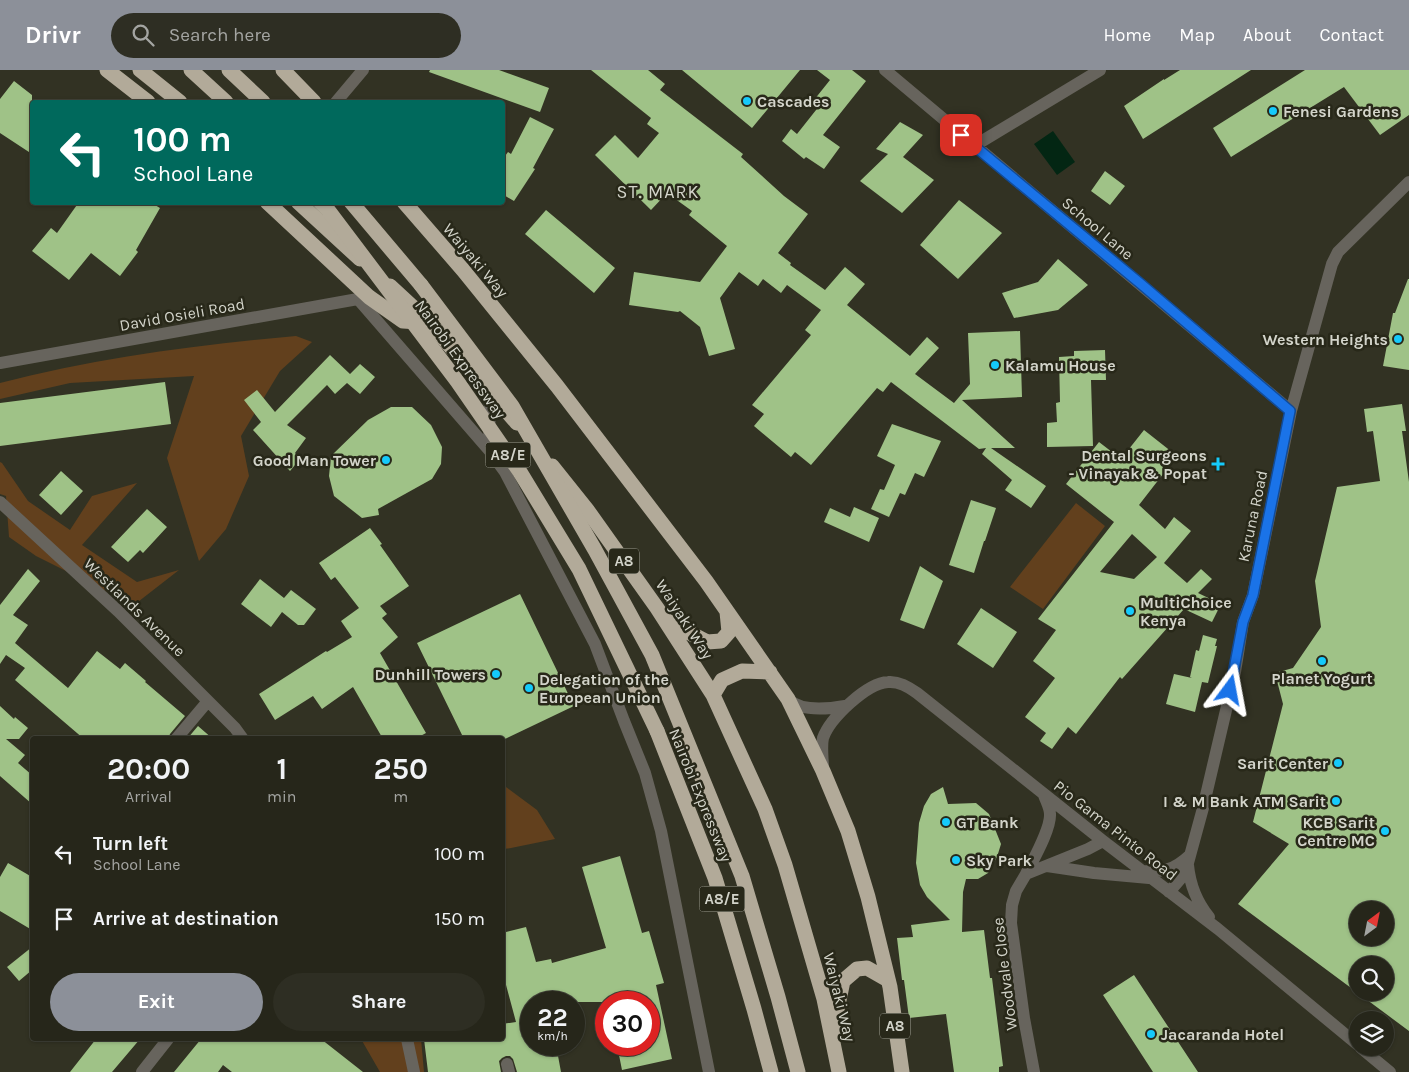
<!DOCTYPE html>
<style>
:root{--surface:#26261a;--page:#2e2e23;--text:#f1f3f6;--muted:#a4a5a2;--line:#424339;--accent:#8c9099}
body{margin:0;font-family:Karla,sans-serif;background:var(--page);color:var(--text);height:100vh;display:flex;flex-direction:column;font-size:19px;white-space:nowrap}
*{box-sizing:border-box;margin:0}
p{font-size:16px;color:var(--muted)}
.icon{flex:none;width:28px;height:28px;fill:none;stroke:currentColor;stroke-width:2;stroke-linecap:round;stroke-linejoin:round}
.map{position:relative;flex:1;overflow:hidden}
.details{position:absolute;left:30px;top:666px;width:475px;height:305px;display:flex;flex-direction:column;background:var(--surface);border-radius:5px;box-shadow:0 1px 4px #0004,0 0 0 1px var(--line)}
.details>*{flex:none}
.banner{position:absolute;left:30px;top:30px;width:475px;height:105px;border-radius:5px;box-shadow:0 1px 4px #0004,0 0 0 1px var(--line);background:#00695c;color:#fff;overflow:hidden}
.needle{width:32px;rotate:32deg}
.tools{position:absolute;left:1349px;top:831px;display:grid;gap:10px}
.tools a{display:grid;place-items:center;width:45px;height:45px;border-radius:50%;background:var(--surface);box-shadow:0 1px 4px #0004,0 0 0 1px var(--line);font-size:25px}
.speed{position:absolute;left:520px;top:921px;display:flex;gap:10px;font-size:25px;font-weight:700;text-align:center}
.speed>*{display:grid;place-content:center;width:65px;height:65px;border-radius:50%;background:var(--surface);box-shadow:0 1px 4px #0004,0 0 0 1px var(--line);line-height:1}
.speed small{font-size:12px;font-weight:400}
.speed .limit{border:8px solid #d22;background:#fff;color:#111}
.pin{position:absolute;display:grid;place-items:center;width:42px;height:42px;color:#fff;margin:-21px;border-radius:10px;box-shadow:0 2px 8px #0006}
.me{position:absolute;width:55px;margin:-28px;rotate:13deg;stroke-linejoin:round;filter:drop-shadow(0 0 4px #0008)}
.turn{display:flex;align-items:center;gap:18px;height:105px;padding:0 20px;font-size:22px}
.turn .icon{width:65px;height:65px;stroke-width:2.5}
.turn b{display:block;font-size:35px;line-height:42px}
.eta{display:flex;justify-content:space-evenly;align-items:center;height:85px;text-align:center}
.eta b{font-size:30px;font-weight:700;line-height:35px}
.action{display:flex;gap:10px;margin-top:auto;padding:10px 20px}
.action a{flex:1;height:58px;border-radius:30px;background:var(--accent);color:#fff;font-size:20px;font-weight:700;line-height:58px;text-align:center}
.action a+a{background:var(--page);color:var(--text)}
ul{padding:0;list-style:none}
li{display:flex;align-items:center;gap:15px;height:65px;padding:0 20px}
li div{flex:1}
li b{display:block;font-size:19px}
li em{font-style:normal}
header{display:flex;align-items:center;gap:30px;box-sizing:border-box;height:70px;padding:0 25px;background:var(--accent);color:#fff}
header strong{font-size:24px}
nav{display:flex;gap:28px;margin-inline-start:auto;font-size:18px}
.search{width:350px;height:45px;background:var(--page);display:flex;align-items:center;gap:12px;box-sizing:border-box;padding:0 18px;border-radius:28px;color:var(--muted);font-size:19px}
.map>svg:first-child{display:block}
</style>
<header>
<strong>Drivr</strong>
<div class="search"><svg class="icon" aria-label="search" viewBox="0 0 24 24"><circle cx="10" cy="10" r="6"/><path d="M15 15l6 6"/></svg>Search here</div>
<nav><a>Home</a><a>Map</a><a>About</a><a>Contact</a></nav>
</header>
<div class="map">
<svg width="1409" height="1002" viewBox="0 0 1409 1002">
<rect width="100%" height="100%" fill="#323223"/>
<!-- green -->
<path fill="#62401d" d="M296 266 312 272 280 301 241 366 249 406 226 459 199 491 167 388 194 306 70 313 0 329V313C97 288 197 275 296 266Z
M0 392 2 393 28 431 70 460 92 426 137 413 82 475 137 512 179 500 134 535 36 486 9 467 6 426 0 424Z
M1076 433 1105 456 1043 539 1010 517Z
M506 717 537 740 555 769 511 778 503 779V718Z
M361 969H421L424 1002H380Z"/>
<!-- water -->
<path fill="#032613" d="M1053 61 1075 92 1057 105 1034 74Z"/>
<!-- building -->
<path fill="#9fc287" fill-rule="evenodd" d="M430 0H499L549 18 540 42 429 2Z
M591 0H648L665 14 660 20 743 84 741 87 784 126 808 144 778 183 791 193 790 195 825 220 845 197 865 214 847 235 910 286 927 267 939 278 915 304 954 333 970 314 968 263 1020 261 1022 327 962 330 1015 378H991L1046 416 1031 438 1005 420 1012 410 982 384 986 378 979 379 891 312 883 322 877 318 811 395 795 382 791 387 754 356 764 344 752 335 811 265 805 260 821 240 787 215 781 223 763 209 758 216 739 202 720 228 735 279 709 286 700 257 680 241 678 242 629 235 634 202 700 212 727 176 689 145 692 141 667 123 651 140 595 85 615 65 638 88 659 63 647 54 651 48Z
M682 0H800L752 58Z
M817 0H852L866 11 823 65 840 77 824 99 806 87 804 89 782 71 791 59 797 64 820 35 814 30 830 10Z
M1180 0H1251L1143 69 1124 36 1164 9V10Z
M1305 0H1409V45L1380 65 1344 17 1231 87 1213 58Z
M14 11 32 25V84L0 63V29Z
M530 47 554 59 533 98 535 99 514 131 502 124V90L508 82 511 84Z
M900 52 923 65 903 87 934 110 902 143 860 111 888 84 876 79Z
M1105 101 1125 116 1110 135 1091 121Z
M959 130 1002 163 958 209 920 175Z
M79 132H150L160 138 136 180 138 182 120 206 91 183 69 210 32 181 51 158 57 163Z
M546 140 615 198 594 223 525 164Z
M1058 189 1088 215 1058 240 1014 248 1002 223 1038 212Z
M1408 209H1409V300L1383 296 1393 243H1395Z
M1105 280 1106 310H1091L1093 376 1047 377V353L1057 352 1056 333 1060 332 1059 287 1074 286V281Z
M330 285 350 304 360 294 375 307 360 324 347 313 335 324 327 315 287 355 306 368 295 383 300 389 290 401 253 360 261 352 244 330 257 320 275 342Z
M165 312 171 354 0 376V333Z
M1402 334 1406 361H1402L1409 412V961L1238 834 1289 774 1253 752 1283 634 1275 603 1293 598 1321 557 1315 511 1337 417 1380 411 1373 361 1367 362 1364 339ZM1358 840H1385V868H1358ZM1358 895H1385V922H1358Z
M391 337H412L431 355 442 377 441 394 432 409 378 439 379 445 362 448 334 426 329 406 331 386 368 350Z
M892 354 941 371 924 407 915 403 905 425 900 423 889 447 871 439 880 419 884 420 895 395 877 386Z
M1144 360 1177 386 1139 435 1165 459 1174 447 1191 461 1164 493 1187 513 1201 499 1212 509 1198 523 1221 534 1212 552 1184 539 1122 609 1120 607 1076 664 1068 657 1052 679 1040 671 1046 663 1025 647 1055 608 1033 591 1056 560 1038 549 1114 452 1066 414 1099 372 1121 389ZM1132 464 1157 487 1134 509 1100 502Z
M61 401 83 421 61 445 39 425Z
M971 430 996 438 985 471H984L974 503 949 495Z
M854 437 879 448 869 472 824 452 830 438 850 447Z
M147 439 167 457 143 483 140 480 128 492 111 477Z
M370 458 382 474 380 475 409 516 380 536 387 544 382 548 398 567 380 583 426 663 415 669H383L353 617 322 639 313 626 275 650 259 624 326 581 327 582 352 567 341 551 359 538 335 507 331 510 319 493Z
M920 496 943 511 924 559 900 550Z
M28 499 40 511 13 545 28 555 15 573 68 618 97 581 120 599 125 593 146 611 145 612 185 646 170 664 168 669H84L15 610 25 598 6 585 0 594V535Z
M260 509 284 528 291 520 316 539 304 555H298L282 542 271 557 241 534Z
M520 524 574 636 505 669H464L417 573Z
M981 538 1017 562 993 598 957 574Z
M1203 565 1217 569 1215 576H1217L1208 613 1202 612 1195 642 1166 634 1174 604 1192 608 1190 607 1196 580 1199 581Z
M0 636 14 649 15 647 28 658 19 669H6L25 685 18 693 32 705V734L0 706Z
M198 656 213 669H187Z
M943 717 948 734 976 733 989 744 1001 774 997 787 988 803 978 809H966L963 822 962 862 984 860 990 908H992L1003 996 999 997V1002H954L946 944 909 948 904 910H902L897 868 913 867 911 855 950 850 927 827 920 815 916 793 919 753 924 736 931 724Z
M620 786 642 863 649 861 664 913 656 915 672 989 622 1000 617 975H649V932H531V975H556L561 1002H517L513 989 510 986H506L502 988 499 991 501 1002H428L424 969H502V954L516 952 502 900V863L526 857 536 892 551 889 552 893 606 878 582 797Z
M8 793 32 807V860L0 841V807Z
M32 877V900L19 911 7 897Z
M1134 905 1198 1002H1153L1103 925Z
M96 969H140L112 1002H70Z
M201 969H321L363 1002H232L223 995 218 1002H174Z"/>
<g fill="none" stroke-linecap="round" stroke-linejoin="round">
<!-- minor -->
<path stroke="#67645d" stroke-width="12" d="M885 0 1291 341
M336 32 363 0
M974 76 1100 0
M358 229 489 380
M0 293 369 227
M490 321 489 380 505 402 595 574 624 651 645 703 661 761 709 1002
M0 432 118 541 235 658 243 669
M788 629C801 642 828 639 845 636
M176 669 208 631
M823 699C823 690 821 677 823 668 830 648 867 613 888 612 899 611 908 617 917 623L1103 771 1218 859 1358 975
M1188 795C1190 815 1196 831 1209 847
M1047 796 1094 803 1149 808
M1140 801C1163 802 1173 801 1190 785
M1026 804C1033 790 1051 759 1050 744 1050 738 1046 731 1044 725
M1169 822 1181 808 1188 793 1203 738 1235 602 1243 552 1253 525 1291 341 1332 194 1338 182 1409 112
M407 969 414 1002
M1361 978 1390 1002
M507 994 509 1002
M142 1002 168 969
M1034 1002 1024 948 1011 853 1012 835 1016 821 1026 804 1088 779 1103 771"/>
<!-- highway -->
<path stroke="#b2aa99" stroke-width="15" d="M107 0 148 32
M140 0 180 32
M191 0 226 32
M229 0 263 32
M283 0 314 32
M267 132 369 227 403 251 419 252
M298 132 360 189
M351 132 421 215
M404 132 463 200 557 316 706 511 788 629 823 701 848 761 868 827 890 917 902 1002
M390 216 430 253 517 353
M552 396 588 441 657 538 713 625 765 739 785 795 824 929 839 1002
M667 551 707 572 721 571 729 562 727 542
M713 625 722 610 742 601 770 602
M657 661 715 808 754 939 771 1002
M838 964 837 940 843 911 857 899 867 898 888 910"/>
<!-- highway-bridge -->
<path stroke="#b2aa99" stroke-width="15" d="M320 132 328 140 457 311 520 402 579 499 657 661
M421 215 512 336 595 480 652 585 742 806 778 927 798 1002"/>
</g>
<g fill="none" stroke-linecap="round" stroke-linejoin="round">
<defs>
<path id="route" d="M961 65 1141 214 1290 341 1253 525 1243 552 1230 620"/>
</defs>
<!-- route casing -->
<use href="#route" stroke="#114b97" stroke-width="12"/>
<!-- route -->
<use href="#route" stroke="#1a73e8" stroke-width="9"/>
</g>
<!-- markers -->
<g fill="#15cafb" stroke="#282819" stroke-width="2">
<circle cx="747" cy="31" r="5"/>
<circle cx="1273" cy="41" r="5"/>
<circle cx="1398" cy="269" r="5"/>
<circle cx="995" cy="295" r="5"/>
<circle cx="386" cy="390" r="5"/>
<path d="M1215.5 386.5h5v5h5v5h-5v5h-5v-5h-5v-5h5z"/>
<circle cx="1130" cy="541" r="5"/>
<circle cx="1322" cy="591" r="5"/>
<circle cx="496" cy="604" r="5"/>
<circle cx="529" cy="618" r="5"/>
<circle cx="1338" cy="693" r="5"/>
<circle cx="1336" cy="731" r="5"/>
<circle cx="946" cy="752" r="5"/>
<circle cx="1385" cy="761" r="5"/>
<circle cx="956" cy="790" r="5"/>
<circle cx="1151" cy="964" r="5"/>
</g>
<g text-anchor="middle" stroke-width="5" stroke-linejoin="round" paint-order="stroke">
<!-- shield labels -->
<g fill="#282819" stroke="#a0a095" stroke-width="1">
<rect x="485.5" y="372.5" width="45" height="25" rx="4"/>
<rect x="609" y="478.5" width="30" height="25" rx="4"/>
<rect x="699.5" y="816.5" width="45" height="25" rx="4"/>
<rect x="880" y="943.5" width="30" height="25" rx="4"/>
</g>
<g font-size="15" font-weight="bold" fill="#d3d4ca">
<text x="508" y="390">A8/E</text>
<text x="624" y="496">A8</text>
<text x="722" y="834">A8/E</text>
<text x="895" y="961">A8</text>
</g>
<!-- poi labels -->
<g font-size="16" font-weight="bold" fill="#d3d4ca" stroke="#282819" text-anchor="start">
<text x="757" y="37">Cascades</text>
<text x="1283" y="47">Fenesi Gardens</text>
<text x="1388" y="275" text-anchor="end">Western Heights</text>
<text x="1005" y="301">Kalamu House</text>
<text x="1207" y="391" text-anchor="end">Dental Surgeons<tspan x="1207" dy="18">- Vinayak &amp; Popat</tspan></text>
<text x="376" y="396" text-anchor="end">Good Man Tower</text>
<text x="1140" y="538">MultiChoice<tspan x="1140" dy="18">Kenya</tspan></text>
<text x="486" y="610" text-anchor="end">Dunhill Towers</text>
<text x="1322" y="614" text-anchor="middle">Planet Yogurt</text>
<text x="539" y="615">Delegation of the<tspan x="539" dy="18">European Union</tspan></text>
<text x="1328" y="699" text-anchor="end">Sarit Center</text>
<text x="1326" y="737" text-anchor="end">I &amp; M Bank ATM Sarit</text>
<text x="956" y="758">GT Bank</text>
<text x="1375" y="758" text-anchor="end">KCB Sarit<tspan x="1375" dy="18">Centre MC</tspan></text>
<text x="966" y="796">Sky Park</text>
<text x="1161" y="970">Jacaranda Hotel</text>
</g>
<!-- street labels -->
<g font-size="16" fill="#d3d4ca" stroke="#282819">
<text transform="translate(1098 158) rotate(40)" y="6">School Lane</text>
<text transform="translate(476 190) rotate(50)" y="6">Waiyaki Way</text>
<text transform="translate(182 244) rotate(-10)" y="6">David Osieli Road</text>
<text transform="translate(461 289) rotate(54)" y="6">Nairobi Expressway</text>
<text transform="translate(1252 446) rotate(-78)" y="6">Karuna Road</text>
<text transform="translate(135 537) rotate(44)" y="6">Westlands Avenue</text>
<text transform="translate(685 549) rotate(57)" y="6">Waiyaki Way</text>
<text transform="translate(701 725) rotate(68)" y="6">Nairobi Expressway</text>
<text transform="translate(1116 760) rotate(38)" y="6">Pio Gama Pinto Road</text>
<text transform="translate(1004 904) rotate(-97)" y="6">Woodvale Close</text>
<text transform="translate(840 927) rotate(76)" y="6">Waiyaki Way</text>
</g>
<!-- neighbourhood labels -->
<g font-size="18" letter-spacing="1" fill="#d3d4ca" stroke="#282819">
<text x="658" y="128">ST. MARK</text>
</g>
</g>
</svg>
<div class="tools">
<a><svg class="needle" viewBox="-14 -14 28 28"><path d="M0-13l5 13h-10z" fill="#e53935"/><path d="M0 13l5-13h-10z" fill="#a4a5a2"/></svg></a>
<a><svg class="icon" aria-label="search" viewBox="0 0 24 24"><circle cx="10" cy="10" r="6"/><path d="M15 15l6 6"/></svg></a>
<a><svg class="icon" aria-label="layers" viewBox="0 0 24 24"><path d="M12 4l9 5-9 5-9-5zM3 14l9 5 9-5"/></svg></a>
</div>
<div class="speed"><div>22<small>km/h</small></div><div class="limit">30</div></div>
<div class="pin" style="left:961px;top:65px;background:#d93025"><svg class="icon" aria-label="arrive" viewBox="0 0 24 24"><path d="M6 21V4h12l-3 4 3 4H6"/></svg></div>
<svg class="me" style="left:1230px;top:620px" viewBox="-20 -20 40 40"><path d="M0-17L14 15 0 8-14 15z" fill="#1a73e8" stroke="#fff" stroke-width="4"/></svg>
<div class="banner">
<div class="turn"><svg class="icon" aria-label="left" viewBox="0 0 24 24"><path d="M17 20v-9H6M10 6l-5 5 5 5"/></svg><div><b>100 m</b>School Lane</div></div>
</div>
<section class="details">
<div class="eta">
<div><b>20:00</b><p>Arrival</p></div>
<div><b>1</b><p>min</p></div>
<div><b>250</b><p>m</p></div>
</div>
<ul>
<li><svg class="icon" aria-label="left" viewBox="0 0 24 24"><path d="M17 20v-9H6M10 6l-5 5 5 5"/></svg><div><b>Turn left</b><p>School Lane</p></div><em>100 m</em></li>
<li><svg class="icon" aria-label="arrive" viewBox="0 0 24 24"><path d="M6 21V4h12l-3 4 3 4H6"/></svg><div><b>Arrive at destination</b></div><em>150 m</em></li>
</ul>
<div class="action"><a>Exit</a><a>Share</a></div>
</section>
</div>
